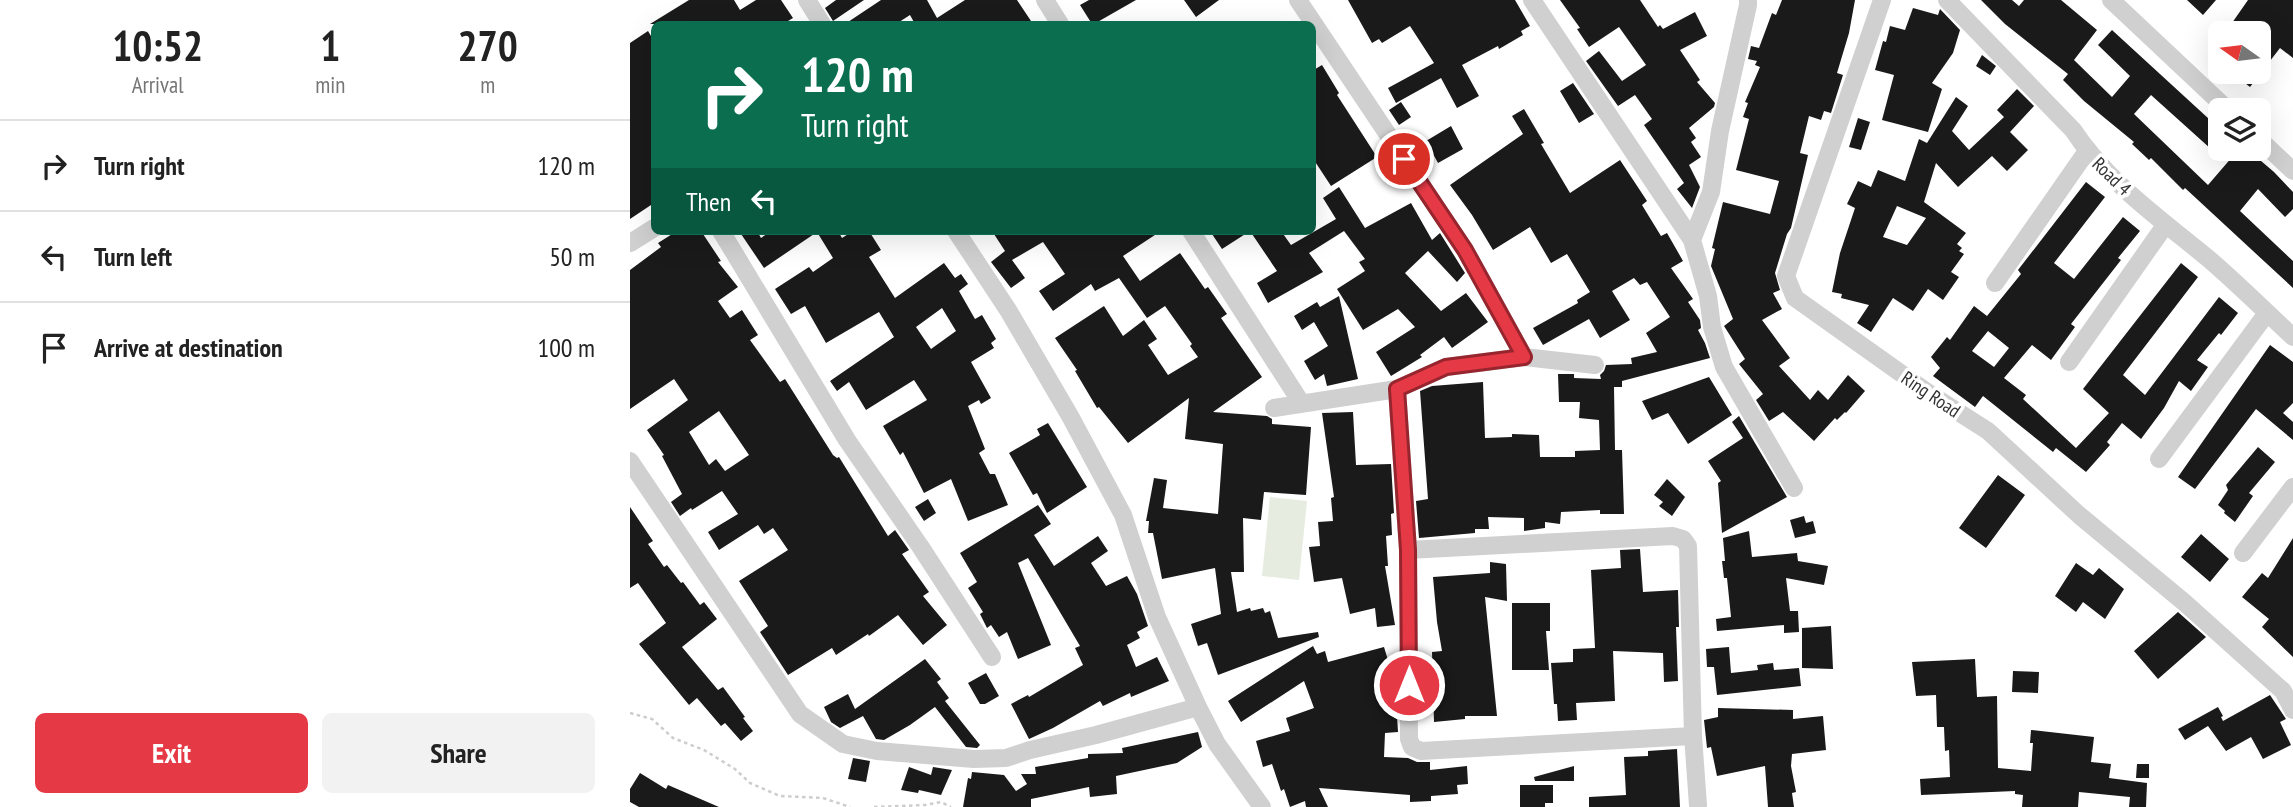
<!DOCTYPE html>
<style>
:root{--surface:#fff;--page:#f2f2f2;--text:#222;--muted:#767676;--line:#e0e0e0;--accent:#e63946}
body{margin:0;font-family:"PT Sans Narrow",sans-serif;background:var(--page);color:var(--text);height:100vh;display:flex;flex-direction:column;font-size:26px;white-space:nowrap}
*{box-sizing:border-box;margin:0}
p{font-size:23px;color:var(--muted)}
.icon{flex:none;width:38px;height:38px;fill:none;stroke:currentColor;stroke-width:2;stroke-linecap:round;stroke-linejoin:round}
.map{position:relative;flex:1;overflow:hidden}
.side{display:flex;flex-direction:column;background:var(--surface);width:630px}
.side>*{flex:none}
.top-card{position:absolute;left:21px;top:21px;width:665px;height:214px;border-radius:10px;box-shadow:0 7px 28px #0002;background:#0b6e4f;color:#fff;overflow:hidden}
.needle{width:46px;rotate:284deg}
.fabs{position:absolute;left:1578px;top:21px;display:grid;gap:14px}
.fabs a{display:grid;place-items:center;width:63px;height:63px;border-radius:10px;background:var(--surface);box-shadow:0 7px 28px #0002;font-size:35px}
.pin{position:absolute;display:grid;place-items:center;width:60px;height:60px;color:#fff;margin:-30px;border:4px solid #fff;border-radius:50%;box-shadow:0 2px 7px #0007}
.me{position:absolute;width:77px;margin:-38px;rotate:0deg;stroke-linejoin:round;filter:drop-shadow(0 0 5px #0008)}
.turn{display:flex;align-items:center;gap:24px;height:147px;padding:0 35px;font-size:32px}
.turn .icon{width:91px;height:91px;stroke-width:2.5}
.turn b{display:block;font-size:49px;line-height:60px}
.then{display:flex;align-items:center;height:66px;padding:0 35px;background:#0003;gap:14px;font-size:26px}
.eta{display:flex;justify-content:space-evenly;align-items:center;height:119px;text-align:center}
.eta b{font-size:42px;font-weight:800;line-height:49px}
.cta{display:flex;gap:14px;margin-top:auto;padding:14px 35px}
.cta a{flex:1;height:80px;border-radius:10px;background:var(--accent);color:#fff;font-size:28px;font-weight:800;line-height:80px;text-align:center}
.cta a+a{background:var(--page);color:var(--text)}
ul{padding:0;list-style:none}
li{display:flex;align-items:center;gap:21px;height:91px;padding:0 35px;border-top:2px solid var(--line)}
li div{flex:1}
li b{display:block;font-size:26px}
li em{font-style:normal}
main{display:flex;flex:1;min-height:0}
.map>svg:first-child{display:block}
</style>
<main>
<section class="side">
<div class="eta">
<div><b>10:52</b><p>Arrival</p></div>
<div><b>1</b><p>min</p></div>
<div><b>270</b><p>m</p></div>
</div>
<ul>
<li><svg class="icon" aria-label="right" viewBox="0 0 24 24"><path d="M7 20v-9h11M14 6l5 5-5 5"/></svg><div><b>Turn right</b></div><em>120 m</em></li>
<li><svg class="icon" aria-label="left" viewBox="0 0 24 24"><path d="M17 20v-9H6M10 6l-5 5 5 5"/></svg><div><b>Turn left</b></div><em>50 m</em></li>
<li><svg class="icon" aria-label="arrive" viewBox="0 0 24 24"><path d="M6 21V4h12l-3 4 3 4H6"/></svg><div><b>Arrive at destination</b></div><em>100 m</em></li>
</ul>
<div class="cta"><a>Exit</a><a>Share</a></div>
</section>
<div class="map">
<svg width="1663" height="807" viewBox="0 0 1663 807">
<rect width="100%" height="100%" fill="#fff"/>
<!-- green -->
<path fill="#e6ecdf" d="M640 497 677 501 669 580 632 576Z"/>
<!-- building -->
<path fill="#1a1a1a" fill-rule="evenodd" d="M59 0H104L110 10 126 0H151L163 18 153 24H20Z
M206 0H234L203 21 195 8Z
M251 0H297L307 18 335 0H387L403 24H285L280 15 266 24H215Z
M459 0H506L464 24H462L450 5Z
M554 0H589L566 17Z
M718 0H885L900 26 891 31 893 35 869 49 868 46 832 65 849 96 827 108 811 78 766 103 758 88 804 63 780 26 752 43 749 39 742 43Z
M930 0H1010L1028 27 1030 25 1033 29 1065 12 1077 36 1050 50 1070 80 1067 82 1085 103 1084 107 1059 128 1066 138 1061 142 1071 157 1059 165 1070 187 1062 208 1047 189 1054 183 1014 125 1022 119 1005 95 988 106 956 61 969 51 992 81 1016 65 989 27 959 47 947 29 950 28Z
M1152 0H1225L1219 33 1207 73 1213 75 1201 113 1194 111 1191 120 1179 116 1170 153 1178 155 1161 228 1157 234 1145 273 1150 290 1143 293 1152 309 1132 320 1160 358 1149 366 1180 400 1188 390 1198 400 1218 375 1235 391 1216 413 1215 412 1207 420 1205 418 1184 441 1153 412 1139 421 1126 400 1133 394 1109 364 1115 359 1094 326 1103 319 1081 266 1085 249 1082 248 1093 202 1140 214 1149 181 1106 170 1119 119 1113 117 1118 103 1115 102 1130 67 1125 65 1127 61 1118 59 1121 46 1129 48 1142 13 1146 15Z
M1351 0H1382L1389 6 1394 0H1431L1467 30 1444 60 1482 97 1500 76 1468 45 1482 30 1591 130V158L1521 95 1504 114 1578 185 1609 149H1617L1644 172 1663 192V209L1655 217 1628 189 1610 211 1663 261V288L1555 188 1553 190 1521 158 1519 160 1502 144 1504 142 1454 101 1433 80 1438 74 1375 24Z
M1557 0H1586L1573 15Z
M1618 0H1663V58L1650 48 1620 87 1601 72H1629V33H1621L1614 29 1610 33H1595Z
M1283 8 1308 15 1310 9 1330 30 1323 53 1302 83 1312 89 1298 132 1252 120 1264 75 1245 70 1253 41 1256 42 1260 26 1275 30Z
M18 31 24 41V203L0 219V43Z
M1352 55 1366 66 1360 75 1346 66Z
M692 65 709 93 707 95 747 157 701 186 682 157V71Z
M943 83 964 114 949 123 930 91Z
M1387 89 1404 106 1380 132 1398 150 1377 171 1362 156 1328 187 1306 163 1294 202 1336 233 1327 244 1332 248 1329 251 1334 254 1321 272 1329 277 1313 300 1298 289 1283 311 1263 298 1241 332 1227 323 1239 305 1211 298 1212 294 1202 292 1210 253 1225 208 1217 204 1228 181 1241 187 1248 170 1275 181 1289 139 1297 143 1326 97 1338 106 1322 131 1339 150 1374 117 1367 110ZM1267 206 1296 218 1277 245 1253 237Z
M771 102 781 117 769 125 759 110Z
M894 109 914 143 911 144 940 193 990 160 1017 201 1012 205 1031 236 1037 233 1053 261 1041 268 1063 299 1058 302 1070 320 1071 328 1068 330 1075 343 1080 358 992 381V387H984L985 450H992L994 514H970V510L931 512 930 524 915 522V528L894 531V518L858 517 859 529H845V533L789 538 786 501 798 499 790 391 802 386 853 382 855 438 882 437V434L909 435 910 457H945V451L970 450 969 420 949 418 950 402H929L928 374H944V378L971 379 970 375 974 371 976 365 1002 364 1001 358 1027 352 1016 333 1040 317 1017 282 1010 285 1004 278 982 291 1000 320 970 338 959 319 913 345 903 328 948 303 947 300 960 292 937 254 921 263 900 227 863 250 842 215 820 185 893 134 882 116Z
M1228 118 1240 122 1231 150 1219 147Z
M821 126 833 149 808 163 796 141Z
M1456 182 1475 197 1424 263 1444 279 1493 217 1510 231 1488 258 1491 260 1441 324 1445 327 1421 360 1402 345 1374 378 1396 395 1393 399 1446 448 1479 413 1453 389 1551 263 1568 277 1493 375 1515 395 1589 297 1608 313 1591 335 1589 333 1567 360 1578 367 1561 391 1549 381 1534 408 1511 439 1492 423 1477 442 1480 445 1456 472 1426 448 1423 452 1353 396 1345 407 1303 376 1310 368 1301 357 1317 337 1320 340 1344 306 1357 316 1391 274 1388 270ZM1358 331 1379 348 1364 367 1342 351Z
M709 187 735 228 781 203 802 240 810 233 835 273 827 282 798 251 775 273 811 311 836 293 858 322 822 348 814 337 790 355 792 357 761 376 746 352 785 327 768 309 733 330 707 289 735 271 729 262 735 259 714 231 679 253 693 272 638 303 627 283 647 271 620 231 592 249 580 231H651L661 245 706 219 693 198Z
M47 231H71L91 261 88 262 108 287 88 301 100 318 112 310 128 335 120 340 150 382 155 379 203 455 207 458 209 457 258 536 265 530 279 550 272 554 299 592 293 596 317 625 293 645 268 615 239 636 238 634 206 655 202 648 158 675 130 632 138 626 109 581 158 550 143 528 134 534 128 525 89 550 78 532 108 514 92 491 62 510 61 508 50 516 41 502 52 494 32 456 34 455 17 430 58 400 44 379 0 409V270L31 247 28 243ZM89 411 119 455 95 471 86 459 79 465 59 432Z
M109 231H127L131 238 141 231H208L212 238 223 231H239L251 250 239 257 265 298 314 263 325 278 331 274 338 284 329 291 345 319 352 315 366 339 361 343 364 348 341 362 361 398 351 404 349 400 338 406 355 449 349 453 360 474H365L378 505 338 521 321 479 294 493 273 452 270 455 253 426 297 400 284 380 236 410 219 382 207 391 200 381 264 337 249 312 196 343 175 306 161 314 145 289 179 267 183 272 203 258 187 232 134 268ZM312 308 326 331 301 349 286 327Z
M362 231H531L493 256 510 281 550 253 575 289 578 287 597 314 591 318 632 377 583 412 637 416 642 419V424L681 427 676 495 634 492 631 520 613 518 614 572H601L607 612 620 608 621 611 633 608 635 613 640 611 648 638 688 632 689 637 588 675 577 643 568 646 561 624 591 614 585 568 532 579 523 533H518L519 521H516L524 478 537 480 533 508 588 514 593 444 555 439 559 398 498 443 469 407 467 408 445 371 447 370 425 338 474 306 493 336 514 320 527 339 518 345 538 375 568 357 560 346 562 344 535 306 517 318 489 278 465 291 461 284 423 311 409 291 435 274 413 242 382 260 395 278 381 288 361 262 375 251Z
M709 296 728 379 697 386 694 374 685 380 674 361 698 346 684 322 672 330 664 316 687 302 690 307Z
M1640 345 1663 362V403L1653 413 1663 422V440L1626 409 1565 489 1548 477Z
M1079 377 1102 415 1058 444 1038 413 1022 420 1012 401Z
M723 412 726 465 761 464 764 513 761 514 762 535 756 536 758 566H755L765 625 747 627 745 608 720 614 712 578 684 582 679 547 690 546 688 522 703 521 701 498 704 497 692 413Z
M1109 416 1157 497 1092 533 1088 483 1091 481 1078 461 1113 438 1102 422Z
M418 423 457 487 417 513 407 493 403 495 379 453 410 435 407 429Z
M1628 447 1645 462 1619 493 1623 496 1605 522 1594 513 1595 511 1588 505 1598 490 1596 485Z
M1368 475 1395 495 1356 548 1329 528Z
M1037 479 1055 497 1042 516 1029 506 1033 502 1024 495Z
M298 499 306 513 294 521 285 507Z
M408 505 421 524 404 535 424 566 468 536 478 551 461 563 476 586 497 576 507 594 518 626 507 632 510 638 497 645 506 667 527 657 539 681 501 697 500 693 473 706 470 701 423 728 399 739 381 704 398 695 399 697 453 665 445 648 450 646 398 558 388 563 421 645 388 659 377 632 369 637 361 625 357 628 350 614 353 612 338 588 347 582 330 553Z
M0 507 23 541 18 544 34 567 37 565 51 583 53 582 70 605 74 602 87 619 52 647 88 690 93 687 115 717 113 718 123 731 111 741 95 723 91 726 67 698 59 705 9 644 36 623 8 583 0 588Z
M1174 516 1176 523 1183 521 1186 533 1165 538 1160 520Z
M1119 531 1122 557 1167 553 1168 561 1198 566 1194 585 1156 578 1160 611H1168L1169 632 1154 633V625L1087 631 1086 619 1101 617 1097 578H1094L1092 561H1095L1093 538Z
M1571 534 1599 559 1580 582 1551 557Z
M1663 538V657L1632 627 1639 619 1612 597 1632 573 1638 578Z
M1010 549 1013 592 1048 590 1049 627H1046L1048 681 1034 682 1033 653 983 651 985 701 946 703 947 720 928 721 927 704H924L921 663 943 662V649L965 648 961 570 991 568 990 550Z
M860 562 876 564 877 601 855 597 867 716H835V719L804 722 802 652 812 651 807 622 803 577 860 573Z
M1446 563 1463 575 1469 568 1494 589 1475 619 1453 602 1446 612 1425 596Z
M882 603H920V631H916L919 670H882Z
M1548 612 1576 637 1528 679 1504 651Z
M1201 626 1203 669 1172 668V628Z
M683 646 687 654 695 651 698 662 754 647 761 670 755 672 767 716 768 732 755 733 754 757 778 758 787 762H800V770L837 766 838 784 827 785 828 794 801 796V801L780 802V795L689 788 698 807H676L675 801 660 807 654 789 651 791 642 764 633 767 626 741 660 731 656 718 684 708 674 681 611 722 598 701Z
M1099 647 1101 673 1128 670 1127 665 1143 663 1144 670 1169 668 1171 686 1087 695 1084 667H1077L1076 649Z
M295 659 311 679 307 682 319 698 315 701 350 745 347 748 336 747 305 707 280 725 254 740 246 739 233 716 210 728 201 722 194 707 218 694 225 709Z
M1345 659 1347 697 1367 696 1368 768 1401 771 1403 743H1400L1401 730 1464 737 1461 762 1481 764 1479 778 1517 783 1516 807H1499L1500 797 1449 792 1448 807H1392L1393 795 1385 794V791L1291 795 1290 779 1320 777 1319 750 1315 751 1314 727H1307L1306 695 1286 696 1282 662Z
M1383 671 1409 672 1408 693 1382 692Z
M356 673 369 696 355 704H350L338 683Z
M1640 695 1656 719 1650 722 1661 745 1633 759 1621 737 1596 751 1578 726 1555 740 1548 729 1588 707 1593 716 1591 717 1593 721Z
M1088 708 1163 710V719L1193 716 1196 750 1162 754 1161 766 1166 792 1162 793 1164 807H1138L1135 766 1087 776 1081 747 1077 748 1074 720 1088 717Z
M568 732 572 747 547 763 486 776 487 794 460 797 459 787 401 799V807H333L338 778 341 779 342 772 374 775 386 791 397 784 391 774H406L405 767 458 758V754L493 753 492 748Z
M1047 749 1050 807H959V797L996 795 994 757 1018 756V751Z
M223 758 240 761 236 782 218 779Z
M1507 764H1519V778H1506Z
M944 766V781H905L904 777Z
M279 767 301 775 303 767 322 770 311 795 289 790 288 793 271 790Z
M10 773 36 789 38 785 89 807H9L0 802V789Z
M890 785H923V803H915V807H890Z"/>
<g fill="none" stroke-linecap="round" stroke-linejoin="round">
<!-- path -->
<path stroke="#cdcdcd" stroke-width="2.5" stroke-dasharray="3.5 3.5" stroke-linecap="butt" d="M0 713 22 719 43 738 74 750 105 769 120 783 150 796 193 798 220 807
M244 807 295 805 311 802 321 807"/>
<!-- street -->
<path stroke="#d0d0d0" stroke-width="18" d="M177 0 192 24
M415 0 430 24
M668 0 835 250 894 357
M902 0 1062 240 1078 296 1082 327 1094 367 1164 488
M1252 0 1156 276 1165 298 1300 394 1358 431 1449 515 1555 603 1653 691 1663 710
M1317 0 1443 130C1476 181 1533 221 1580 260 1608 284 1635 311 1663 337
M1481 0 1598 110
M1629 139 1663 171
M91 231 217 440 290 546 362 657
M326 231 378 310 440 416 493 515 527 617 568 707 587 744 632 807
M561 231 672 404
M1062 240 1081 192 1090 131 1118 5V0
M0 243 24 228
M1365 283 1457 151
M1439 362 1536 224
M767 389 778 550 779 739 782 747 791 751 1063 736
M644 408 767 389 816 367 894 357 965 365
M1529 459 1637 313
M0 461 170 714 213 744 247 751 344 759 376 758 400 750 466 735 568 707
M778 550 1043 536 1053 539 1058 546 1063 736 1068 805
M1613 553 1663 487"/>
</g>
<g fill="none" stroke-linecap="round" stroke-linejoin="round">
<defs>
<path id="route" d="M774 159 835 250 894 357 816 367 767 389 778 550 779 685"/>
</defs>
<!-- route casing -->
<use href="#route" stroke="#96252e" stroke-width="18"/>
<!-- route -->
<use href="#route" stroke="#e63946" stroke-width="12"/>
</g>
<g text-anchor="middle" stroke-width="7" stroke-linejoin="round" paint-order="stroke">
<!-- street labels -->
<g font-size="19" fill="#333" stroke="#fff">
<text transform="translate(1482 176) rotate(44)" y="7">Road 4</text>
<text transform="translate(1301 394) rotate(34)" y="7">Ring Road</text>
</g>
</g>
</svg>
<div class="fabs">
<a><svg class="needle" viewBox="-14 -14 28 28"><path d="M0-13l5 13h-10z" fill="#e53935"/><path d="M0 13l5-13h-10z" fill="#767676"/></svg></a>
<a><svg class="icon" aria-label="layers" viewBox="0 0 24 24"><path d="M12 4l9 5-9 5-9-5zM3 14l9 5 9-5"/></svg></a>
</div>
<div class="pin" style="left:774px;top:159px;background:#d93025"><svg class="icon" aria-label="arrive" viewBox="0 0 24 24"><path d="M6 21V4h12l-3 4 3 4H6"/></svg></div>
<svg class="me" style="left:779px;top:685px" viewBox="-20 -20 40 40"><circle r="17" fill="#e63946" stroke="#fff" stroke-width="3"/><path d="M0-11L8 9 0 5-8 9z" fill="#fff"/></svg>
<div class="top-card">
<div class="turn"><svg class="icon" aria-label="right" viewBox="0 0 24 24"><path d="M7 20v-9h11M14 6l5 5-5 5"/></svg><div><b>120 m</b>Turn right</div></div>
<div class="then">Then<svg class="icon" aria-label="left" viewBox="0 0 24 24"><path d="M17 20v-9H6M10 6l-5 5 5 5"/></svg></div>
</div>
</div>
</main>
